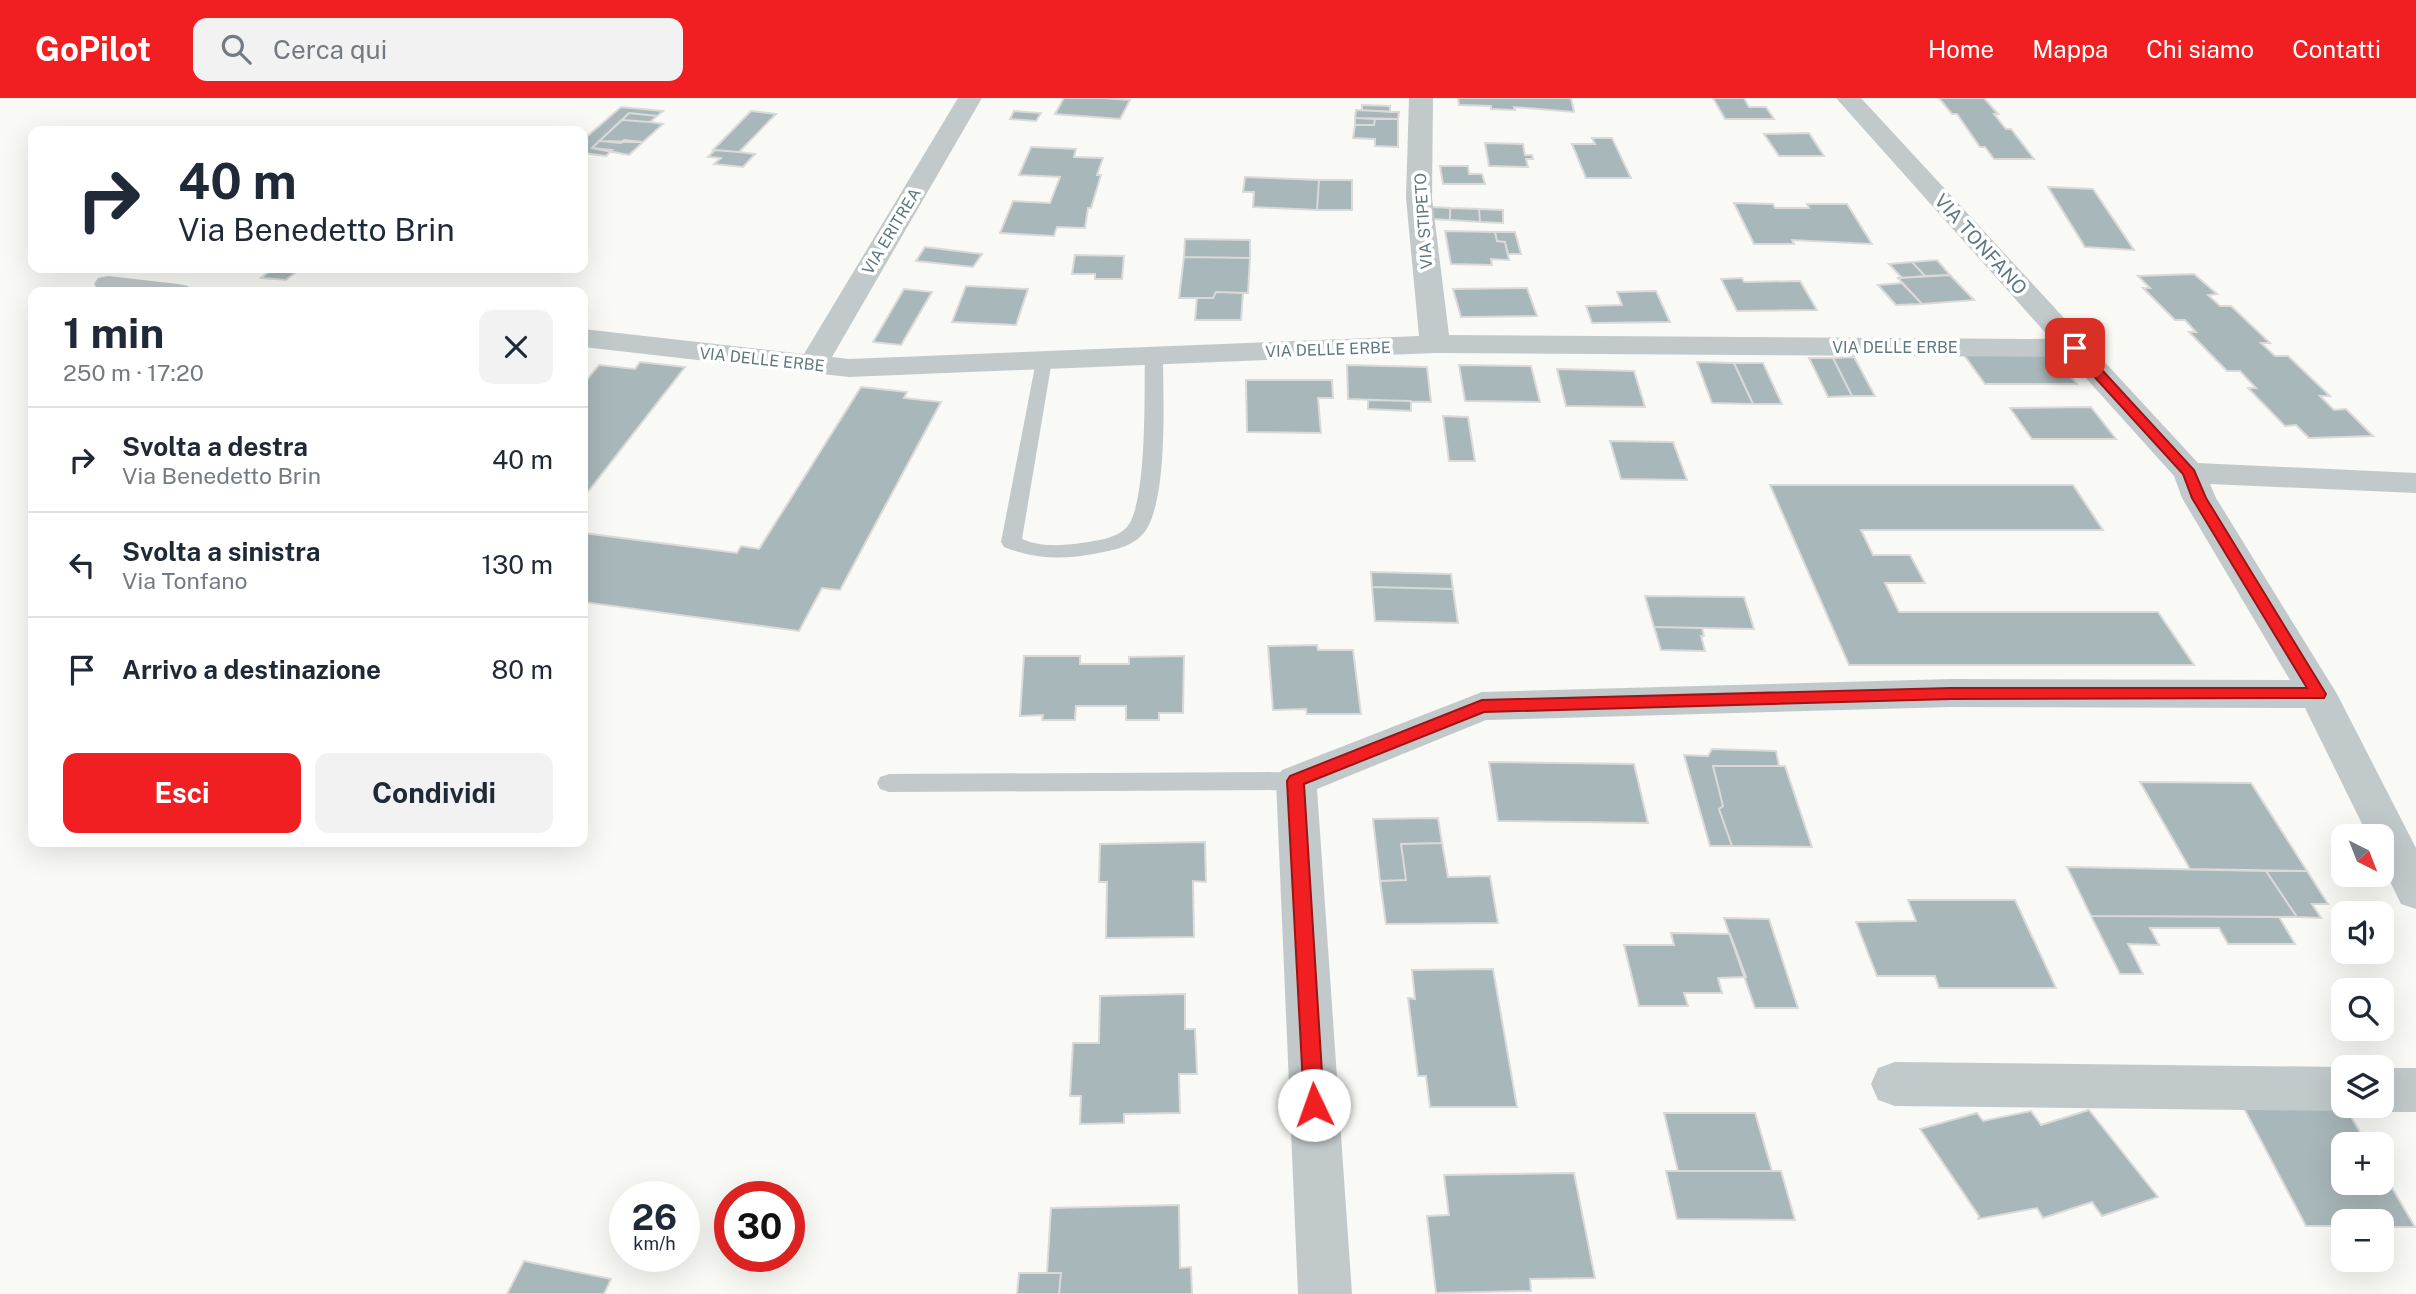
<!DOCTYPE html>
<html lang="it">
<meta charset="utf-8">
<style>
:root{--surface:#fff;--page:#f2f2f3;--text:#1f2937;--muted:#747a83;--line:#e0e1e3;--accent:#f11f21}
body{margin:0;font-family:"Public Sans",sans-serif;background:var(--page);color:var(--text);height:100vh;display:flex;flex-direction:column;font-size:26px;white-space:nowrap}
*{box-sizing:border-box;margin:0}
p{font-size:23px;color:var(--muted)}
.icon{flex:none;width:38px;height:38px;fill:none;stroke:currentColor;stroke-width:2;stroke-linecap:round;stroke-linejoin:round}
.map{position:relative;flex:1;overflow:hidden}
.drawer{position:absolute;left:28px;top:189px;width:560px;height:560px;display:flex;flex-direction:column;background:var(--surface);border-radius:14px;box-shadow:0 7px 28px #0002}
.drawer>*{flex:none}
.top-card{position:absolute;left:28px;top:28px;width:560px;height:147px;border-radius:14px;box-shadow:0 7px 28px #0002;background:#fff;color:var(--text);overflow:hidden}
.needle{width:46px;rotate:138deg}
.buttons{position:absolute;left:2331px;top:726px;display:grid;gap:14px}
.buttons a{display:grid;place-items:center;width:63px;height:63px;border-radius:14px;background:var(--surface);box-shadow:0 7px 28px #0002;font-size:35px}
.speed{position:absolute;left:609px;top:1083px;display:flex;gap:14px;font-size:35px;font-weight:700;text-align:center}
.speed>*{display:grid;place-content:center;width:91px;height:91px;border-radius:50%;background:var(--surface);box-shadow:0 7px 28px #0002;line-height:1}
.speed small{font-size:18px;font-weight:400}
.speed .limit{border:10px solid #d22;background:#fff;color:#111}
.pin{position:absolute;display:grid;place-items:center;width:60px;height:60px;color:#fff;margin:-30px;border-radius:14px;box-shadow:0 4px 10px #0006}
.me{position:absolute;width:77px;margin:-38px;rotate:357deg;stroke-linejoin:round;filter:drop-shadow(0 0 5px #0008)}
.turn{display:flex;align-items:center;gap:24px;height:147px;padding:0 35px;font-size:32px}
.turn .icon{width:91px;height:91px;stroke-width:2.5}
.turn b{display:block;font-size:49px;line-height:60px}
.round{display:grid;place-items:center;flex:none;width:74px;height:74px;border-radius:14px;background:var(--page)}
.summary{display:flex;align-items:center;justify-content:space-between;height:119px;padding:0 35px}
h1{font-size:42px;font-weight:700;line-height:52px}
.cta{display:flex;gap:14px;margin-top:auto;padding:14px 35px}
.cta a{flex:1;height:80px;border-radius:14px;background:var(--accent);color:#fff;font-size:28px;font-weight:700;line-height:80px;text-align:center}
.cta a+a{background:var(--page);color:var(--text)}
ul{padding:0;list-style:none}
li{display:flex;align-items:center;gap:21px;height:105px;padding:0 35px;border-top:2px solid var(--line)}
li div{flex:1}
li b{display:block;font-size:26px}
li em{font-style:normal}
header{display:flex;align-items:center;gap:42px;box-sizing:border-box;height:98px;padding:0 35px;background:var(--accent);color:#fff}
header strong{font-size:33px}
nav{display:flex;gap:38px;margin-inline-start:auto;font-size:24px}
.search{width:490px;height:63px;background:var(--page);display:flex;align-items:center;gap:18px;box-sizing:border-box;padding:0 24px;border-radius:14px;color:var(--muted);font-size:26px}
.map>svg:first-child{display:block}
</style>
<header>
<strong>GoPilot</strong>
<div class="search"><svg class="icon" aria-label="search" viewBox="0 0 24 24"><circle cx="10" cy="10" r="6"/><path d="M15 15l6 6"/></svg>Cerca qui</div>
<nav><a>Home</a><a>Mappa</a><a>Chi siamo</a><a>Contatti</a></nav>
</header>
<div class="map">
<svg width="2416" height="1196" viewBox="0 0 2416 1196">
<rect width="100%" height="100%" fill="#f9f9f6"/>
<!-- building -->
<path fill="#a8b7b9" stroke="#dbdad9" stroke-width="2" d="M1064 0H1102L1130 2 1120 21 1055 16Z
M1458 0H1571L1574 14 1514 9 1515 12 1491 11V8L1459 7Z
M1713 0H1744L1749 9H1766L1774 21H1725Z
M1939 0H1984L1998 16H1994L2006 31H2011L2034 61H1994L1985 49H1980L1957 16H1952Z
M1362 7 1390 8V14L1362 12Z
M621 9 663 13 657 18 629 15 592 50 612 52 606 58 583 55V42Z
M1356 12 1399 14 1398 21 1355 20Z
M751 13 776 16 739 54 713 52Z
M1014 13 1041 15 1036 23 1010 21Z
M629 15 657 18 650 24 622 22Z
M1355 20 1375 21 1374 27H1355Z
M1375 21H1398V49L1375 48V41L1353 40 1355 27H1374Z
M622 22 650 24 663 26 643 44 599 43Z
M1809 35 1824 58H1779L1764 36Z
M1592 40H1612L1631 80H1586L1572 46H1595Z
M624 42 643 44 629 57 592 50 599 43 621 45Z
M1485 45 1523 46 1525 57H1532L1533 61H1526L1528 69 1489 68Z
M1031 49 1076 51 1074 59 1103 60 1097 77H1101L1091 110H1088L1085 130 1057 129 1054 138 1000 135 1013 103 1050 105 1060 79 1019 77Z
M715 52 739 54 755 56 743 69 714 66 721 60 708 59Z
M1440 68H1468L1469 76H1482L1485 86H1443Z
M1245 79 1319 82 1317 112 1253 109 1254 94H1243Z
M1319 82H1352V112H1317Z
M2048 89 2093 91 2134 152 2085 149Z
M1734 105 1773 106 1775 110H1809L1807 106H1847L1872 146 1792 142 1794 146H1754Z
M1432 109 1450 110V122L1432 121Z
M1450 110 1479 111 1480 124 1450 122Z
M1479 111 1503 112V125L1480 124Z
M1445 133 1495 134 1497 143 1505 144 1509 162 1491 161 1492 167 1451 166Z
M1495 134H1515L1521 156H1508L1505 144 1497 143Z
M1185 141 1250 142V160L1184 159Z
M925 149 982 156 973 169 916 163Z
M1075 157 1124 158 1122 181H1095V176H1072Z
M1184 159 1250 160 1248 195 1216 194 1213 200H1179Z
M1937 162 1950 177 1925 178 1912 164Z
M1912 164 1925 178 1902 180 1889 166Z
M273 170H301L286 182 261 180Z
M2194 176 2217 196 2208 197 2220 208H2231L2270 245H2261L2275 258H2288L2330 298H2320L2334 312 2346 311 2373 338 2309 340 2296 327 2285 328 2248 290H2256L2240 273H2227L2189 234H2196L2185 222H2175L2143 190H2150L2138 178Z
M1950 177 1974 202 1922 206 1898 180Z
M1742 180 1744 184 1800 183 1817 212 1737 213 1721 181Z
M1902 185 1922 206 1896 207 1878 187Z
M966 188 1028 191 1016 227 952 224Z
M1527 190 1537 218 1461 219 1453 191Z
M904 191 932 194 901 247 873 244Z
M1656 193 1670 224 1592 225 1586 208 1622 207 1617 194Z
M1216 194 1243 195 1241 222H1195L1197 200H1213Z
M2051 255 2077 286H1985L1964 257Z
M1854 259 1875 298H1852L1833 260Z
M1809 260H1833L1852 298 1828 299Z
M640 264 685 269 583 400V286L599 267 635 271Z
M1697 264 1734 265 1753 306 1712 305Z
M1734 265H1763L1782 306H1753Z
M1347 267 1427 269 1431 304 1348 301Z
M1459 267 1531 268 1540 304 1465 303Z
M1557 271 1634 273 1645 309 1566 308Z
M1246 282H1332L1333 300H1318L1321 335 1247 334Z
M861 289 907 294 904 300 941 304 840 492 822 490 799 533 583 504V435L737 455 741 448 759 451Z
M1368 302 1411 303V313L1368 311Z
M2091 309 2116 341H2032L2010 310Z
M1443 318 1468 319 1475 363H1449Z
M1610 343 1673 344 1687 382 1621 381Z
M1770 387H2073L2103 432H1861L1873 457H1910L1925 485H1885L1899 514H2158L2194 567H1849Z
M1371 474 1451 476 1453 491 1372 489Z
M1372 489 1453 491 1458 525 1375 523Z
M1645 498 1744 499 1754 531 1654 529Z
M1654 529 1702 530 1704 538H1701L1705 553 1661 552Z
M1317 547 1318 552H1353L1361 616H1307L1306 611 1273 612 1268 548Z
M1024 558H1080V566H1129V559L1184 558 1183 615H1159V622H1126V608H1076L1075 622H1042L1043 617 1020 618Z
M1712 651 1776 653 1779 668H1713L1723 708 1719 711 1732 748H1710L1684 657 1708 658Z
M1489 664 1634 666 1648 725 1498 723Z
M1713 668H1785L1812 749 1732 748 1719 711 1723 708Z
M2140 684 2251 685 2307 773 2190 771Z
M1438 720 1442 745 1401 746 1406 782 1380 783 1373 721Z
M1205 744 1206 784 1193 783 1194 839 1106 840 1107 784H1099L1100 746Z
M1442 745 1448 779 1490 778 1498 825 1386 826 1380 783 1406 782 1401 746Z
M2067 769 2266 773 2297 819 2091 818Z
M2266 773H2307L2328 806H2312L2321 820 2297 819Z
M1908 802H2015L2056 890H1939L1935 878H1877L1856 824 1916 823Z
M2091 818 2279 819 2295 846H2228L2219 830H2150L2159 847 2128 846 2143 876H2120Z
M1724 820 1769 821 1798 910H1755Z
M1671 835 1730 836 1746 879 1718 880 1722 895H1684L1688 908H1639L1624 847H1674Z
M1493 871 1517 1009H1430L1426 978H1418L1408 900 1415 901 1412 872Z
M1185 896V931H1195L1197 976H1179L1180 1015 1124 1016V1025L1080 1026 1081 998H1070L1073 945H1099L1100 898Z
M2238 999 2340 1000 2367 1046H2343V1085H2382V1073L2415 1129H2382V1124H2343V1128H2306Z
M2089 1012 2158 1099 2102 1118 2092 1104 2043 1120 2037 1110 1978 1121 1979 1118 1920 1031 1977 1015 1983 1023 2031 1013 2041 1027Z
M1664 1015H1755L1772 1073H1678Z
M1666 1073H1781L1795 1122 1677 1121Z
M1574 1075 1595 1180 1530 1181 1531 1193 1436 1195 1427 1118 1449 1117 1444 1077Z
M1179 1107 1180 1170 1191 1169 1192 1196H1059L1061 1175H1047L1051 1110Z
M524 1163 611 1181 604 1196H507Z
M1019 1175H1061L1059 1196H1017Z"/>
<g fill="none" stroke-linecap="round" stroke-linejoin="round">
<!-- service -->
<path fill="#c2c9cb" fill-rule="evenodd" d="M1154 253 1163 258C1163 298 1169 409 1142 437 1130 450 1109 453 1093 456 1061 462 1034 461 1004 449L1001 444 1037 258H1049L1052 262 1022 441C1041 449 1060 448 1081 445 1095 443 1115 441 1126 430 1148 408 1144 291 1145 258Z
M1296 674 1304 677 1308 683 1304 689 1296 692 889 694 880 691 877 685 880 679 889 676Z"/>
<!-- minor -->
<path fill="#c2c9cb" fill-rule="evenodd" d="M958 0H982L832 259 849 261 1419 238 1406 100 1409 0H1433L1432 100 1449 237 2051 241 1836 0H1861L2198 365 2416 375V395L2210 386 2216 400 2337 596 2416 750V811L2401 806 2382 767V738H2368L2305 610 1951 609 1486 622 1317 691 1352 1196H1298L1276 683 1282 672 1482 594 1951 581 2290 582 2182 400 2174 378 2067 259 1435 255 849 279 583 249V231L804 256Z
M108 178 178 186 188 188 192 194H107L98 192 94 186 98 180Z
M1895 964 2343 969V1008H2356L2343 1013 1895 1008 1878 1002 1871 986 1878 970Z
M2382 970H2416V1014H2382L2366 1008H2382Z"/>
</g>
<!-- route -->
<path fill="#f11f21" stroke="#9d1415" stroke-width="2" d="M2075 246 2079 247 2194 372 2206 400 2326 596 2324 600 1951 601 1484 614 1304 686 1324 1007 1321 1014 1314 1016 1307 1014 1304 1007 1287 683 1290 678 1482 602 1951 590H2307L2192 400 2183 376 2070 252V247Z"/>
<g text-anchor="middle" stroke-width="7" stroke-linejoin="round" paint-order="stroke">
<!-- far-street labels -->
<g font-size="16" fill="#5e787e" stroke="#fff">
<text transform="translate(1423 123) rotate(-94)" y="6">VIA STIPETO</text>
<text transform="translate(891 133) rotate(-59)" y="6">VIA ERITREA</text>
<text x="1895" y="255">VIA DELLE ERBE</text>
<text transform="translate(1328 251) rotate(-2)" y="6">VIA DELLE ERBE</text>
<text transform="translate(762 261) rotate(6)" y="6">VIA DELLE ERBE</text>
</g>
<!-- street labels -->
<g font-size="19" fill="#5e787e" stroke="#fff">
<text transform="translate(1981 146) rotate(48)" y="7">VIA TONFANO</text>
</g>
</g>
</svg>
<div class="buttons">
<a><svg class="needle" viewBox="-14 -14 28 28"><path d="M0-13l5 13h-10z" fill="#e53935"/><path d="M0 13l5-13h-10z" fill="#747a83"/></svg></a>
<a><svg class="icon" aria-label="sound" viewBox="0 0 24 24"><path d="M4 9h4l5-4v14l-5-4H4zM17 9q2 3 0 6"/></svg></a>
<a><svg class="icon" aria-label="search" viewBox="0 0 24 24"><circle cx="10" cy="10" r="6"/><path d="M15 15l6 6"/></svg></a>
<a><svg class="icon" aria-label="layers" viewBox="0 0 24 24"><path d="M12 4l9 5-9 5-9-5zM3 14l9 5 9-5"/></svg></a>
<a>+</a>
<a>−</a>
</div>
<div class="speed"><div>26<small>km/h</small></div><div class="limit">30</div></div>
<div class="pin" style="left:2075px;top:250px;background:#d93025"><svg class="icon" aria-label="arrive" viewBox="0 0 24 24"><path d="M6 21V4h12l-3 4 3 4H6"/></svg></div>
<svg class="me" style="left:1314px;top:1007px" viewBox="-20 -20 40 40"><circle r="19" fill="#fff"/><path d="M0-13L10 11 0 6-10 11z" fill="#f11f21"/></svg>
<div class="top-card">
<div class="turn"><svg class="icon" aria-label="right" viewBox="0 0 24 24"><path d="M7 20v-9h11M14 6l5 5-5 5"/></svg><div><b>40 m</b>Via Benedetto Brin</div></div>
</div>
<section class="drawer">
<div class="summary"><div><h1>1 min</h1><p>250 m · 17:20</p></div><a class="round"><svg class="icon" aria-label="close" viewBox="0 0 24 24"><path d="M6 6l12 12M18 6L6 18"/></svg></a></div>
<ul>
<li><svg class="icon" aria-label="right" viewBox="0 0 24 24"><path d="M7 20v-9h11M14 6l5 5-5 5"/></svg><div><b>Svolta a destra</b><p>Via Benedetto Brin</p></div><em>40 m</em></li>
<li><svg class="icon" aria-label="left" viewBox="0 0 24 24"><path d="M17 20v-9H6M10 6l-5 5 5 5"/></svg><div><b>Svolta a sinistra</b><p>Via Tonfano</p></div><em>130 m</em></li>
<li><svg class="icon" aria-label="arrive" viewBox="0 0 24 24"><path d="M6 21V4h12l-3 4 3 4H6"/></svg><div><b>Arrivo a destinazione</b></div><em>80 m</em></li>
</ul>
<div class="cta"><a>Esci</a><a>Condividi</a></div>
</section>
</div>
